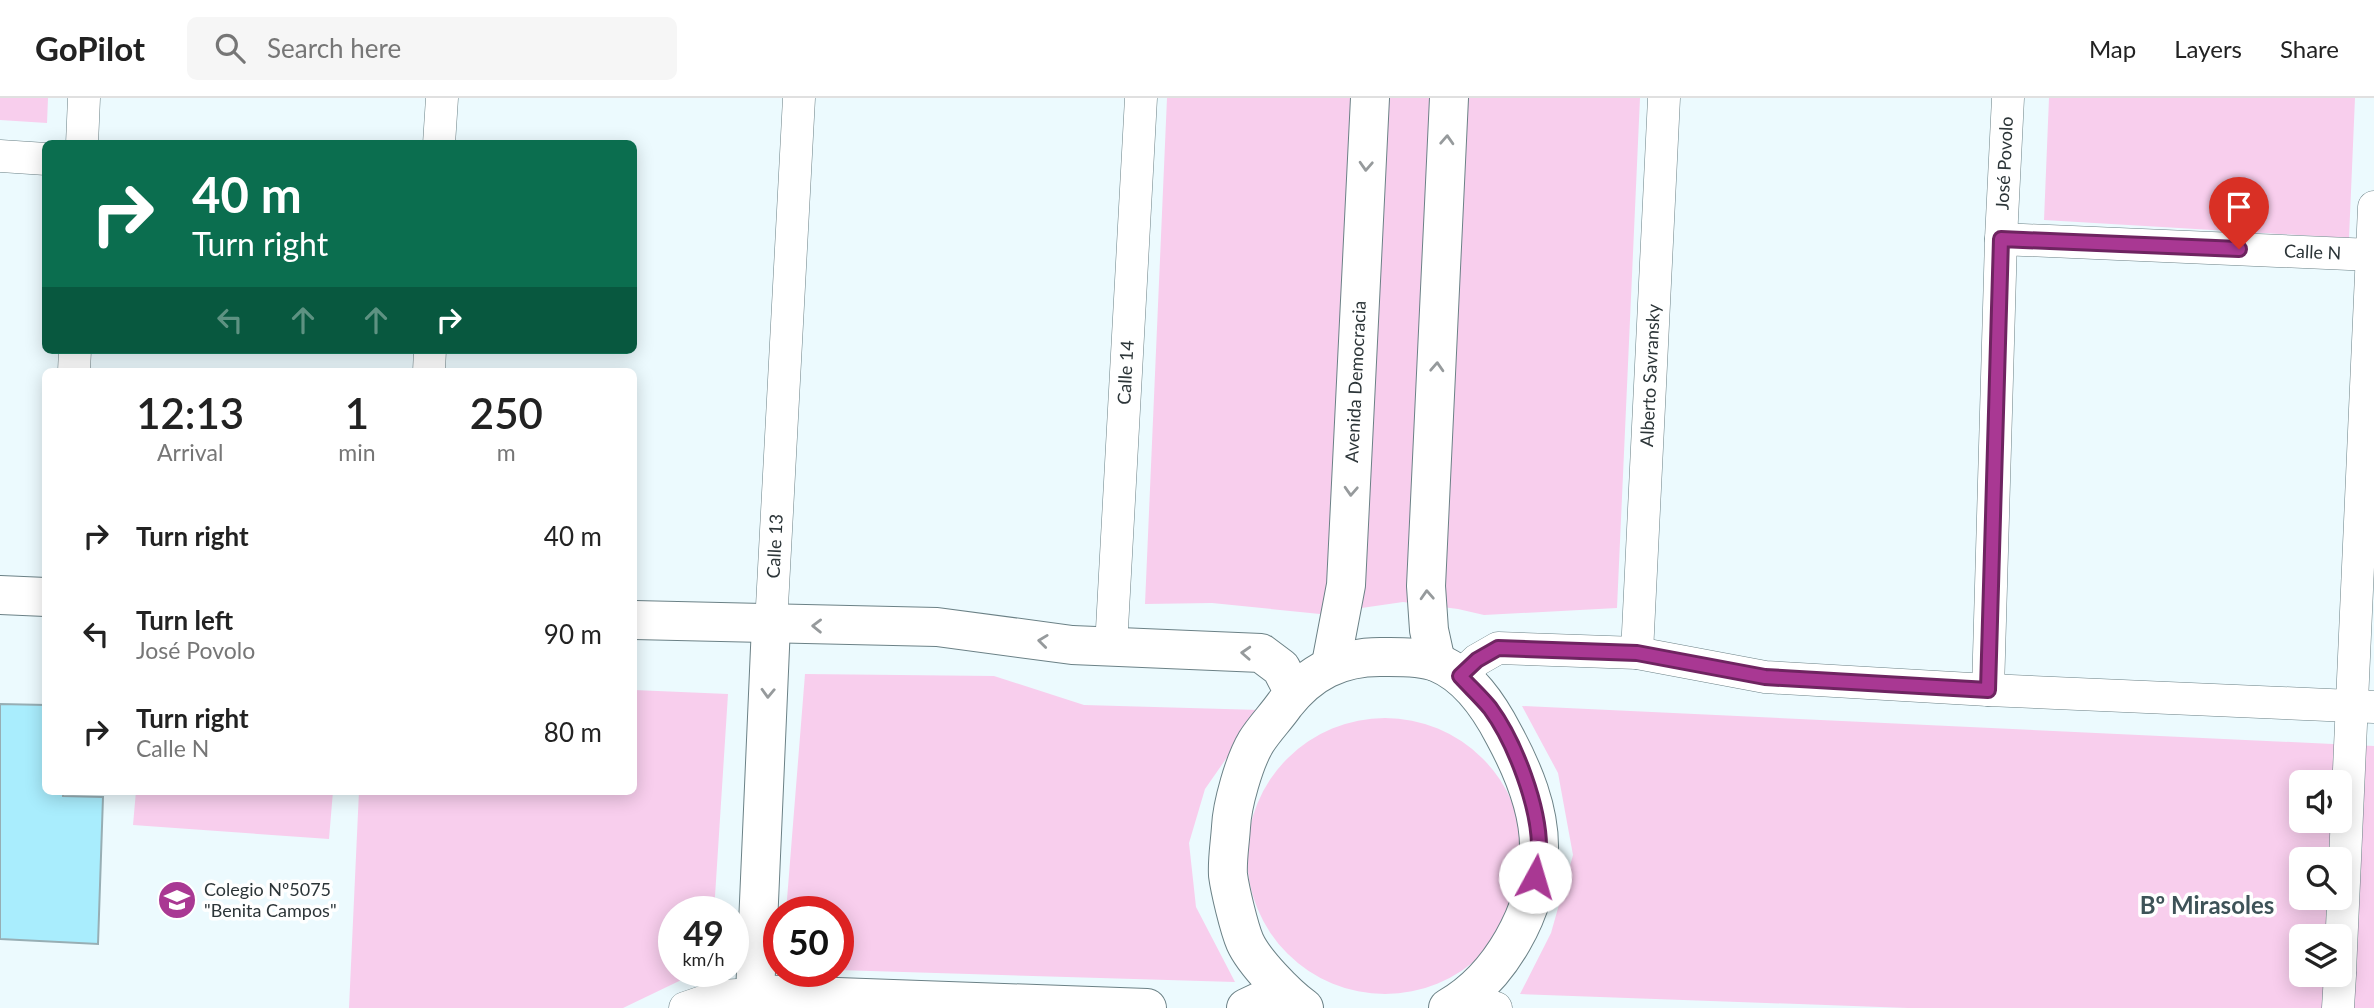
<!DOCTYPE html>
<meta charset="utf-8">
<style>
:root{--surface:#fff;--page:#f6f6f6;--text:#222;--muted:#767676;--line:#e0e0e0}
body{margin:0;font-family:Lato,sans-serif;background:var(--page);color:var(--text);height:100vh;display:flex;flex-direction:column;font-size:26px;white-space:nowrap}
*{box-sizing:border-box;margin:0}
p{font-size:23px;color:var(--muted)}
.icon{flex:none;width:38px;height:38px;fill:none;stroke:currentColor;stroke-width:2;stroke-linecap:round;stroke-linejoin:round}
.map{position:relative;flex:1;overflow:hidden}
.drawer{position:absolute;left:42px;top:270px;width:595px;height:427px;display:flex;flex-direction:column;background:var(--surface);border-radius:10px;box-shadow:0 4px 18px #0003}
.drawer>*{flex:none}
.guide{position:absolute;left:42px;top:42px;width:595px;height:214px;border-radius:10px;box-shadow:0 4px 18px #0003;background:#0b6e4f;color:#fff;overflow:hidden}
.buttons{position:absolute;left:2289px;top:672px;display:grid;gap:14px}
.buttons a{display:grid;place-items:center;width:63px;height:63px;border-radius:10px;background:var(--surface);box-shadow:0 4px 18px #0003;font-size:35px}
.speed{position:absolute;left:658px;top:798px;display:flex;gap:14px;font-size:35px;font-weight:700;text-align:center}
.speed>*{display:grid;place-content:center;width:91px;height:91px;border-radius:50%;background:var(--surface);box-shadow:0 4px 18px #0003;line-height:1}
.speed small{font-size:18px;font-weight:400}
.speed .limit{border:10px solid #d22;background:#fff;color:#111}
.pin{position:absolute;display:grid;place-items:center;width:60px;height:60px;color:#fff;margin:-72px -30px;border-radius:50% 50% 50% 0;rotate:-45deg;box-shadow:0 0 7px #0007}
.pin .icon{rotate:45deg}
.me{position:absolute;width:77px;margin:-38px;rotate:6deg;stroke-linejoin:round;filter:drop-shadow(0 0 5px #0008)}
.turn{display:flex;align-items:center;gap:24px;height:147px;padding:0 35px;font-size:32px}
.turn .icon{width:91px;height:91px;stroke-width:2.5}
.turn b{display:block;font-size:49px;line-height:60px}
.lanes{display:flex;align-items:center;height:66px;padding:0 35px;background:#0003;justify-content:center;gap:35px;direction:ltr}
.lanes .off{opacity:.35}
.eta{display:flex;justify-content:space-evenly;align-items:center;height:119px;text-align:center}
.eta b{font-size:42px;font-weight:600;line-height:49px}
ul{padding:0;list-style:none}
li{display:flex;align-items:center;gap:21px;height:98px;padding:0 35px}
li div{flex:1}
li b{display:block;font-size:26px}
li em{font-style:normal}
header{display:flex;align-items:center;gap:42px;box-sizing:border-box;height:98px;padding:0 35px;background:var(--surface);border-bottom:2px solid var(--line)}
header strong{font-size:33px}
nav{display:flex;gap:38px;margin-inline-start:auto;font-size:24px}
.search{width:490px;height:63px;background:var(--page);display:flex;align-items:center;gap:18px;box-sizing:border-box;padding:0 24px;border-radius:10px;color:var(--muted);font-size:26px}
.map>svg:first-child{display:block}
</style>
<header>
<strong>GoPilot</strong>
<div class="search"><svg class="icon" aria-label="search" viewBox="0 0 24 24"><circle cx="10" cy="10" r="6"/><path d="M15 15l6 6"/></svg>Search here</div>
<nav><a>Map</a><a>Layers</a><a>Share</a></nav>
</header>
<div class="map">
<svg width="2374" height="910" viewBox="0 0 2374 910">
<rect width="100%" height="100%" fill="#ecfafe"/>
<!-- green -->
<path fill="#f8ceed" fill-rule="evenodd" d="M0 0H48L47 25 0 22Z
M1167 0H1640L1617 510 1484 517 1458 511 1403 504 1320 516 1212 505 1145 506Z
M2049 0H2355L2349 140 2044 122Z
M805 576 994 578 1084 607 1260 612 1205 691 1189 745 1196 809 1235 884 838 872V814H786Z
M634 592 728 596 714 814H674V873H700L623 910H349L359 693H634Z
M1522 608 2374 648V910H1908L1520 896 1551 835 1573 757 1558 675ZM2301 684H2340V723H2301ZM2301 761H2340V800H2301ZM2301 838H2340V877H2301Z
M1247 758a138 138 0 1 1 276 0a138 138 0 1 1-276 0Z
M136 693H333L329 741 133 727Z"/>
<!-- building -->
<path fill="#a9edfd" stroke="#97aeb4" stroke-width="2" d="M0 606 46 607V693H63V698L103 699 98 846 0 841Z"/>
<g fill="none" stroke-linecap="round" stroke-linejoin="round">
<defs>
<g id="street">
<path d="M82 46 84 0"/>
<path d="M439 46 442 0"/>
<path d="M0 58 46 61"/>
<path id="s1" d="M2001 141 2372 157"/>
<path d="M74 273 75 252"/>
<path d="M429 273 430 252"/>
<path id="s2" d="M771 527 799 0"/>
<path id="s3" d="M1111 549 1141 0"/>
<path id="s4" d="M1637 555 1664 0"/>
<path d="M1460 578 1477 562 1498 550 1637 555 1765 579 1988 592 2374 609"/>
<path id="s5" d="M1988 592 2001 141 2008 0"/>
<path d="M2340 874 2374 109"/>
<path d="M1464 901 1496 910"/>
<path d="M685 910 720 898 755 896V910"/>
<path d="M2338 910 2340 877"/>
</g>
<g id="secondary">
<path d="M0 497 46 499"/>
<path d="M634 522 937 529 1072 547 1261 555 1281 570 1294 595"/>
<path d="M771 527 755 896 1147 910"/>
<path d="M1436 564 1429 532 1426 488 1449 0"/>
<path id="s6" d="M1331 566 1346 487 1370 0"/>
<path d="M1246 910 1282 893"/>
<path d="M1304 910C1286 897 1254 864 1245 844 1239 830 1230 792 1228 777 1227 762 1230 745 1231 729 1232 707 1244 664 1256 644 1264 631 1276 619 1285 606 1310 574 1340 559 1380 559 1397 559 1422 558 1438 565 1469 578 1489 608 1504 637 1523 672 1540 712 1539 752 1538 813 1500 880 1448 910"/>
</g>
</defs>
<!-- street casing -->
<use href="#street" stroke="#6b8186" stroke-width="33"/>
<!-- secondary casing -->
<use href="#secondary" stroke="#6b8186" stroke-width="40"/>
<!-- street -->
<use href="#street" stroke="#fff" stroke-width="32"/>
<!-- secondary -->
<use href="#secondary" stroke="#fff" stroke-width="38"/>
</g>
<!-- one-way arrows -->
<defs><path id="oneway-chevron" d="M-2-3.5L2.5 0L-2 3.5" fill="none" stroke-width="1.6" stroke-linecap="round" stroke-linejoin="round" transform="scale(1.75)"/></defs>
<g stroke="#969a9c">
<use href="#oneway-chevron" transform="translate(1447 42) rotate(-87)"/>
<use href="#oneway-chevron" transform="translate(1366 68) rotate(93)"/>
<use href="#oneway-chevron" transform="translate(1437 269) rotate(-87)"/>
<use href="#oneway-chevron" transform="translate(1351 393) rotate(93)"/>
<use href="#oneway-chevron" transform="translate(1427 497) rotate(-93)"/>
<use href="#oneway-chevron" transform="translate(817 528) rotate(-179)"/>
<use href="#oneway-chevron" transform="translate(1043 543) rotate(-173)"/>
<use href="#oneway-chevron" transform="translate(1246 555) rotate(-177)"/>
<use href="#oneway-chevron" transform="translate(768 595) rotate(92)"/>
</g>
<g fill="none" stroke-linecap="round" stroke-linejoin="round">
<defs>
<path id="route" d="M1535 779C1536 771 1539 761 1539 752 1540 710 1515 644 1490 610 1481 599 1470 589 1460 578L1477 562 1498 550 1637 555 1765 579 1988 592 2001 141 2239 151"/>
</defs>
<!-- route casing -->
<use href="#route" stroke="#6e2460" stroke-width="18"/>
<!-- route -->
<use href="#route" stroke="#a93893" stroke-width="12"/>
</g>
<!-- icons -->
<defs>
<symbol id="school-disc" viewBox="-11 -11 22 22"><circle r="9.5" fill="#a93893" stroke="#fff"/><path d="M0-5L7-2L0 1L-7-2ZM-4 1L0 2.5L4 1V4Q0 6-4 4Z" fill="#fff"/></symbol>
</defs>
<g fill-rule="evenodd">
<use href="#school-disc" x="155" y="780" width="44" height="44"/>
</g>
<g text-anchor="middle" stroke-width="7" stroke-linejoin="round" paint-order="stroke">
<!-- street labels -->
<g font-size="18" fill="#2c3538" stroke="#fff">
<text dy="6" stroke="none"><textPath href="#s5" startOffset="527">José Povolo</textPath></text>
<text dy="6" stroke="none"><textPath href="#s1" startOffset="312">Calle N</textPath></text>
<text dy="6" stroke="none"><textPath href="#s3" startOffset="275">Calle 14</textPath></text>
<text dy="6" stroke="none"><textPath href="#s4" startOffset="278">Alberto Savransky</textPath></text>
<text dy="6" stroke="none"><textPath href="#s6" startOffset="284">Avenida Democracia</textPath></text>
<text dy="6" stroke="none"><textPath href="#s2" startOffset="79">Calle 13</textPath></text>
</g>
<!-- poi labels -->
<g font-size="18" fill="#2c3538" stroke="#fff" text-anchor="start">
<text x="204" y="798">Colegio Nº5075<tspan x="204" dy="21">"Benita Campos"</tspan></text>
</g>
<!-- district labels -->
<g font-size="24" font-weight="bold" fill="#3e5358" stroke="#fff">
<text x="2207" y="816">Bº Mirasoles</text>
</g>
</g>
</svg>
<div class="buttons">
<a><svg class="icon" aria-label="sound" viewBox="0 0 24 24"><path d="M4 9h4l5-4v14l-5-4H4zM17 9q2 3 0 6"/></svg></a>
<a><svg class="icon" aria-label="search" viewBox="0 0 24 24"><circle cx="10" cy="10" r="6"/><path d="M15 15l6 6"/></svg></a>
<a><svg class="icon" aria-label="layers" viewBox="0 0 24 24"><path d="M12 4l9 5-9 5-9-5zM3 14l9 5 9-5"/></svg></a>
</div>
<div class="speed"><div>49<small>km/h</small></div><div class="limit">50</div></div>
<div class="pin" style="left:2239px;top:151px;background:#d93025"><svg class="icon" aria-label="arrive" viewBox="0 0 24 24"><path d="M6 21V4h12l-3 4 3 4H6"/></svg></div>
<svg class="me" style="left:1535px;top:779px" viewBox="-20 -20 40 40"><circle r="19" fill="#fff"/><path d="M0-13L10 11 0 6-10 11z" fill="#a93893"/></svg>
<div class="guide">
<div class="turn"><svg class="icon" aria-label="right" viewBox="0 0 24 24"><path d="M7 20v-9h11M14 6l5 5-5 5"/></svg><div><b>40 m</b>Turn right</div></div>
<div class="lanes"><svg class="icon off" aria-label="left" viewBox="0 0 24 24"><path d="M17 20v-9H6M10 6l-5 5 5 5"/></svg><svg class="icon off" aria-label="ahead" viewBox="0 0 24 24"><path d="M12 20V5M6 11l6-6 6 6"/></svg><svg class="icon off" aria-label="ahead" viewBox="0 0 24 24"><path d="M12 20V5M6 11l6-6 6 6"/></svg><svg class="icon" aria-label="right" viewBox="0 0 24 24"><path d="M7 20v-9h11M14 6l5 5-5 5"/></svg></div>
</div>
<section class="drawer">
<div class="eta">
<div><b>12:13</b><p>Arrival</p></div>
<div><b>1</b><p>min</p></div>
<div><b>250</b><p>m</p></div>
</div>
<ul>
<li><svg class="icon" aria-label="right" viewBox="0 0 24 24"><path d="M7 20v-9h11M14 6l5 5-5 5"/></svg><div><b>Turn right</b></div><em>40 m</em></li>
<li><svg class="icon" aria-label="left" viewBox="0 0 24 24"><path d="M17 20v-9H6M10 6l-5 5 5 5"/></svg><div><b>Turn left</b><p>José Povolo</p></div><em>90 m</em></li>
<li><svg class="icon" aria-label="right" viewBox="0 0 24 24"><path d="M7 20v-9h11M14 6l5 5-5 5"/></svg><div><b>Turn right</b><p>Calle N</p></div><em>80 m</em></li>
</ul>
</section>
</div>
